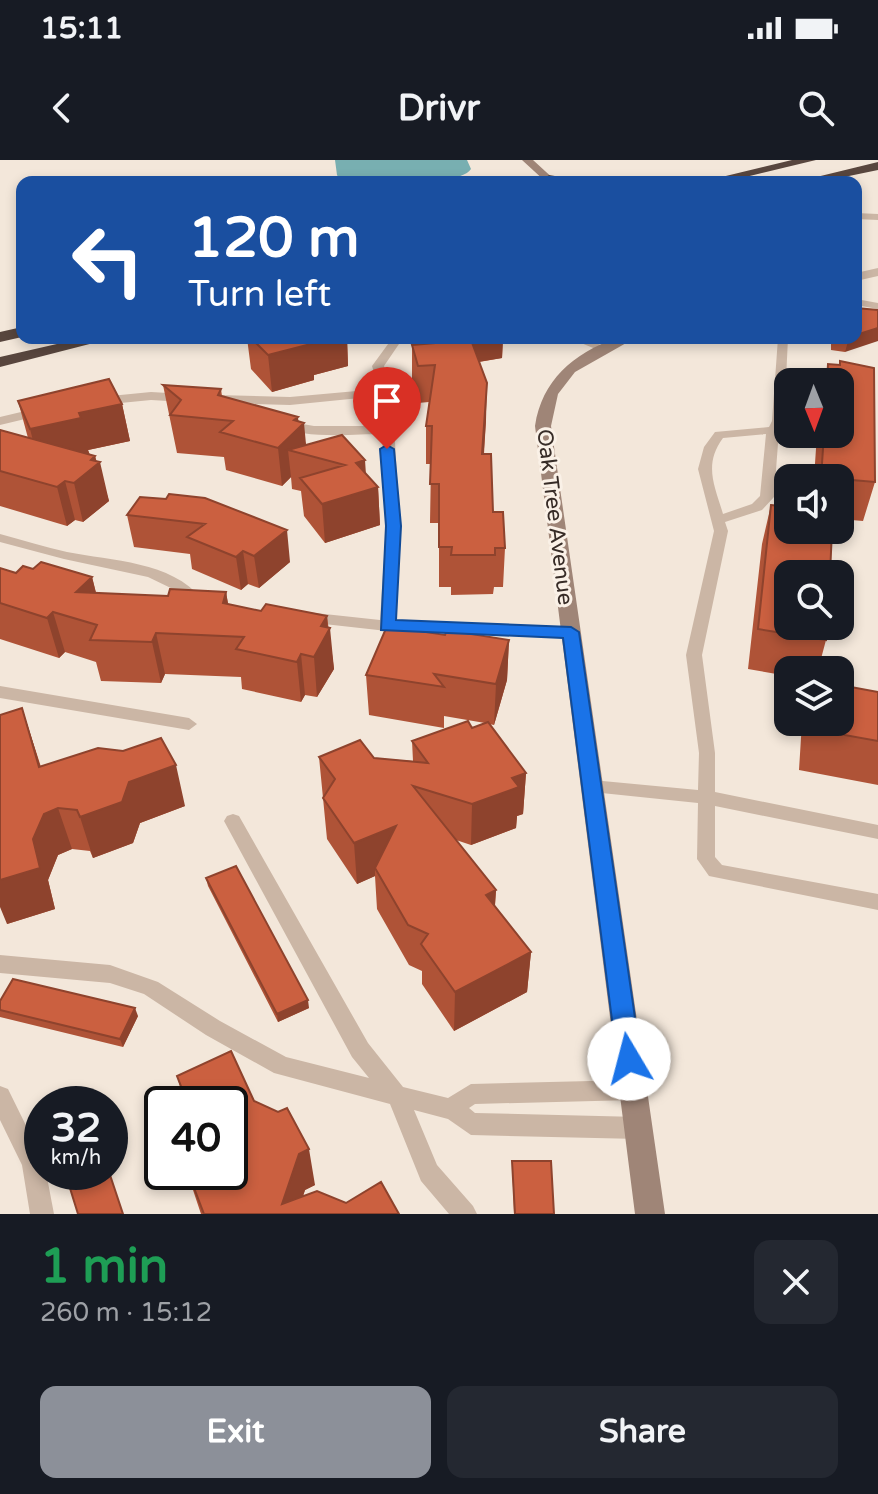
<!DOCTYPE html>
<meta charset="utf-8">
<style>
:root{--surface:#171b24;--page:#242831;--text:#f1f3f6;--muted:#9ea1a6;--accent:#8c9099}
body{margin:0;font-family:"Varela Round",sans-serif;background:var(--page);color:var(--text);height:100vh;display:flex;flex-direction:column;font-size:30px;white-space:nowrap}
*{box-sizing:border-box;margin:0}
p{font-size:26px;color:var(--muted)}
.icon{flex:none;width:44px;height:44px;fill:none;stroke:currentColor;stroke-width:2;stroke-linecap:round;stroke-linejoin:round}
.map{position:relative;height:1054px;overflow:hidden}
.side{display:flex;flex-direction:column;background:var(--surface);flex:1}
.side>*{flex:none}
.banner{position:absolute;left:16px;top:16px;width:846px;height:168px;border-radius:16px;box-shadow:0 4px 12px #0003;background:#1a4fa0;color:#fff;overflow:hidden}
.needle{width:52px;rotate:179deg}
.tools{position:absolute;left:774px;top:208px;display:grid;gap:16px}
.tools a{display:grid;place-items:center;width:80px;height:80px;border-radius:16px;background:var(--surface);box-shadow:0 4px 12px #0003;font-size:40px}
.speed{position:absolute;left:24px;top:926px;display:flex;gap:16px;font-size:40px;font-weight:700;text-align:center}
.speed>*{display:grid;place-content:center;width:104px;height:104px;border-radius:50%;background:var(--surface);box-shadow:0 4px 12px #0003;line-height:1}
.speed small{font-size:20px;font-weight:400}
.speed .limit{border:4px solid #111;border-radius:12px;background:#fff;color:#111}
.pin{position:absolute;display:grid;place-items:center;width:68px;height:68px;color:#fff;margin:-82px -34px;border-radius:50% 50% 50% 0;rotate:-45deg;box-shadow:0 0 8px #0007}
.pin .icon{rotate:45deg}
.me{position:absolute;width:88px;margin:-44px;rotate:352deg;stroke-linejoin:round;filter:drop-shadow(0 0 6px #0008)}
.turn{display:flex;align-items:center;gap:28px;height:168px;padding:0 40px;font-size:36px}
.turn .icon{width:104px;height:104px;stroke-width:2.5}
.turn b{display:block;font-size:56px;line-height:68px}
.round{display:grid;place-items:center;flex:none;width:84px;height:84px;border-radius:16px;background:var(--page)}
.head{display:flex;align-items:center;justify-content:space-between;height:136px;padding:0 40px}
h1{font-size:48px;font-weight:700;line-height:60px;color:#1e9e55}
.action{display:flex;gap:16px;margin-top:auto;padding:16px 40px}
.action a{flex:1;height:92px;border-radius:16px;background:var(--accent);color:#fff;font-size:32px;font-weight:700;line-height:92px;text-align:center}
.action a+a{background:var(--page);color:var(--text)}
.status{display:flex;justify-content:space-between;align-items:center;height:56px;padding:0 40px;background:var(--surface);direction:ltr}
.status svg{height:22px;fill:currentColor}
header{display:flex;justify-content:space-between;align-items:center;height:104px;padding:0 40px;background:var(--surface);font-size:36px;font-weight:700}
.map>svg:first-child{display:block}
</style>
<div class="status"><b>15:11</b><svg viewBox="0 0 49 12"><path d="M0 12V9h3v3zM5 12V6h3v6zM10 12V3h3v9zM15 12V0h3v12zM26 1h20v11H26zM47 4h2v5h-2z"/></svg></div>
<header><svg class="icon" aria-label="back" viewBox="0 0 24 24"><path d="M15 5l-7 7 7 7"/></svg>Drivr<svg class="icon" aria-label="search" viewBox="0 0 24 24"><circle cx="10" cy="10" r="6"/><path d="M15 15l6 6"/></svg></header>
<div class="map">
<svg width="878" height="1054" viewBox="0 0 878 1054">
<rect width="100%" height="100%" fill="#f3e7da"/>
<!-- water -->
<path fill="#78afb1" d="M335 0H467L471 9C459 28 366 22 341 22L337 15Z"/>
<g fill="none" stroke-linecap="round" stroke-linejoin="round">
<!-- lane -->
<path fill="#cbb6a5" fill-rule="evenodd" d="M856 53 878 54V60L856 59Z
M856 139 878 143V149L856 145Z
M395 178H410L399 184 384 206 392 232 400 366 395 461 571 467 579 472 576 475 387 471 306 462 299 457 306 452 380 460 386 366 382 274C355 274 301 280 279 265L285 261 314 266H382L380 236 290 245 216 243 210 239 216 235 290 237 379 229 372 206 391 180Z
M569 178H584L608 188 598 190Z
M778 178H788L784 261 779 270 774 337 762 350 725 362 728 371 702 495 715 593V632L878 665V679L715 646V697L722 705 878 734V750L709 716 697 699 698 643 592 632 586 631 583 626 586 621 592 620 698 630 699 593 686 495 714 371 698 309 704 287 715 272 769 267 772 261ZM766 274 760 336 752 344 723 354C715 326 703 305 723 278Z
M151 232 185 234 191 238 185 242 151 240 100 245 94 241 100 237Z
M42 247 46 248V254L0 265V257Z
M0 374C23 380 45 387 67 392 112 401 171 401 202 439L200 442H190L177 431 148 417 64 399 0 382Z
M0 526 189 558 197 564 189 570 0 538Z
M233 654 239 656 368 883 403 927 448 938 471 924 633 920 641 923 644 930 641 937 633 940 475 944 469 948 475 953 639 957 647 960 650 968 647 976 639 979 471 975 448 959 414 950 437 1005 473 1046 477 1054H449L421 1021 390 944 274 913 206 875 144 834 110 823 0 813V795L110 805 158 822 220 861 286 897 369 918 352 897 224 661 227 656Z
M0 926 8 929 42 998V1012H46L54 1054H30L22 1005 0 960Z"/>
<!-- street -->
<path fill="#cbb6a5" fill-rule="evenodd" d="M878 108V116L856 121V113Z"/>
<!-- secondary -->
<path fill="#9f8577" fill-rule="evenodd" d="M522 0H533L557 22H546Z
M616 178H635L575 212 558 234 551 266 665 1054H635L535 266C542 220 573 194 616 178Z"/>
<!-- highway -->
<path fill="#58463e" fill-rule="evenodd" d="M792 0H816L725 22H701Z
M878 2V10L820 22H796Z
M549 15 590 22H544L543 19Z
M22 167V177L0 182V172Z
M83 178H113L0 207V197Z"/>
</g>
<!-- wall -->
<path fill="#af5337" d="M247 178H347L348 206 314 215V220L272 232 251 209Z
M439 178H503L502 198 479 202 486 260 484 294 493 352 505 388 503 427H494L493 434 451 435V427H439V363H430L431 304H426V266L429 242 418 243 412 221V185L439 183Z
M831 178H856L845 192 831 190Z
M840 201 875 322 863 361 840 359V318H814L817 274H840V222H824L828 204 839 205Z
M163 225 221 229 222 236 299 261 306 285 366 314 378 327 380 365 325 383 304 356 301 331 292 329 291 317 282 326 226 310 224 297 177 293Z
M18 241 122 244 130 281 88 290 90 295 95 296 109 341 83 362 75 360 67 366 0 346V270L28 278Z
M140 337 290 402 259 428 248 424 241 430 192 409 190 394 134 387 127 355Z
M771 345 826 480 818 510H788V516L748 509 762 384Z
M0 408 16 413 33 409 92 417 96 433 168 436 226 432 228 444 261 451 327 456 334 509 317 537 305 535 301 542 242 529 241 517 165 514 161 523 101 521 96 502 65 492 59 498 0 479Z
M445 475 509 480 507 520 494 565 489 564 526 613 523 654 517 656 516 668 471 685 456 680 496 730 495 746 531 792 527 832 454 871 422 824V811L409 805 377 749 375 716 357 724 327 679 319 597 374 598 413 601 412 581 472 568 485 563 444 556V568L369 555 366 515Z
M878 532V625L799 610 802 562H840Z
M22 548 41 607 185 646 140 663 133 683 93 698 90 691 72 689 58 695 48 720 55 749 7 764Z
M206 718 309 848 278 862 208 726Z
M0 841 138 856 123 887 0 857Z
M177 916 254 941 315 1025 305 1030 303 1036 346 1043 399 1054H201L187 1012H230V944H185Z
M512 1001 554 1054H514Z"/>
<!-- shaded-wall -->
<path fill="#8e432d" d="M878 168V181L845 192 849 178H856V175Z
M316 178H347L348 206 314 215V220L272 232 268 195Z
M453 178H503L502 198 453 206Z
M487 223 486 260 481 332 482 294Z
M122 244 130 281 88 290 90 296 40 307 30 269 79 253Z
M298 257 299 268 304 263 307 295 288 290 291 317 282 326 278 288 294 260Z
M95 296 97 305 100 302 109 341 83 362 74 323 91 300Z
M365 300 367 330 378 327 380 365 325 383 322 344 356 303Z
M65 321 75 360 67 366 57 327Z
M287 370 290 402 259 428 254 396Z
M243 391 248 424 241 430 236 397Z
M92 417 102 457 76 432Z
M226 432 233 472 223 443Z
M53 452 65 492 59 498 47 458Z
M327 456 328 472 330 468 334 509 317 537 314 497 321 466Z
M156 473 165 514 161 523 152 482Z
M509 480 507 520 494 565 496 524Z
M301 494 305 535 301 542 297 502Z
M22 548 35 589 53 648 39 607Z
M176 605 185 646 140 663 133 683 93 698 80 657 129 622Z
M526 613 523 654 517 656 516 668 471 685 472 644 512 618Z
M58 648 72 689 58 695 48 720 55 749 7 764 0 747V720L44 654Z
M396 666 375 708V716L357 724 354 683Z
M496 730 493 770 486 735Z
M531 792 527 832 454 871 455 832Z
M308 840 309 848 278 862 277 854Z
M135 848 138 856 123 887 120 879Z
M309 989 315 1025 305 1030 297 1054 282 1044 299 994Z"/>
<!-- building -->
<path fill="#cb6040" stroke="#8e432d" stroke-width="2" d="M856 148 878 150V168L856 175Z
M251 178H316L308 180 311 184 268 195Z
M471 180 487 223 482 294H491L493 352H503L505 388H495V395H451L452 387H439V324H430L432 266H426L435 205 418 206 412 185Z
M840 201 874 208 875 322 840 319V318H821L824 274H840V222H827L828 204 840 205Z
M109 219 122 244 79 253 81 258 30 269 18 241Z
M163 225 221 229 218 235 298 257 294 260 304 263 278 288 220 272 233 261 170 255 181 240Z
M0 270 95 296 91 300 100 302 74 323 65 321 57 327 0 311Z
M342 275 365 300 356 303 378 327 322 344 300 318 345 305 288 290Z
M169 334 205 338 287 370 254 396 243 391 236 397 187 377 205 364 127 355 140 337 166 339Z
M771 345 788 347V370H832L830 414H788V466H827L826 480 758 469Z
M41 402 92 417 76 432 168 436 170 429 226 432 223 443 261 451 266 444 327 456 321 466 330 468 314 497 301 494 297 502 236 489 244 477 156 473 152 482 90 480 97 465 53 452 47 458 0 443V408L16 413 23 406 33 409Z
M387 466 445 475 447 470 509 480 496 524 434 514 444 527 366 515Z
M840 525 878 532V581L811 569 812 562H840Z
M22 548 39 607 98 588 123 591 161 578 176 605 129 622 122 642 80 657 77 650 58 648 44 654 33 679 40 708 0 720V555Z
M468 561 472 568 488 562 526 613 512 618 519 627 472 644 413 626 496 730 486 735 531 792 455 832 421 784 428 774 408 765 375 708 396 666 354 683 323 638 335 619 319 597 360 580 374 598 428 603 412 581Z
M236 706 308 840 277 854 206 718Z
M13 819 135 848 120 879 0 850V841Z
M231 891 254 941 278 952 287 948 309 989 299 994 282 1044 317 1031 346 1043 381 1022 399 1054H204L188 1012H230V944H188L177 916Z
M512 1001H551L554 1054H515Z
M65 1012H109L123 1054H78Z"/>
<!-- route -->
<path fill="#1a73e8" stroke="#114b97" stroke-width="2" d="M387 285 394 289 401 366 396 460 571 467 579 472 641 899 638 906 629 910 620 906 617 899 563 478 381 470 386 366 380 289Z"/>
<g text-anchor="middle" stroke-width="6" stroke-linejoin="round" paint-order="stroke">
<!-- street labels -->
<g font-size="22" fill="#372c27" stroke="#faf1e7">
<text transform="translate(556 357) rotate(83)" y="8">Oak Tree Avenue</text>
</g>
</g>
</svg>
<div class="tools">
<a><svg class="needle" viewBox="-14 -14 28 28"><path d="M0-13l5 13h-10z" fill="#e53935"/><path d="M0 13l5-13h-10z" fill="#9ea1a6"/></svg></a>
<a><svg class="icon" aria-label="sound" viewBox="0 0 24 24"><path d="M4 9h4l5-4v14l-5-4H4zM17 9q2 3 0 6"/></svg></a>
<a><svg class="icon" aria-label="search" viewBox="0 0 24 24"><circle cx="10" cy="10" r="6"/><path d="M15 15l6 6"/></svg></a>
<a><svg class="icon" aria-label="layers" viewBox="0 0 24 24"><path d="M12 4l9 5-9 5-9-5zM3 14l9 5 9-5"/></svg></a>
</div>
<div class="speed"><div>32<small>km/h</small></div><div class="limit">40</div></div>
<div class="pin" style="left:387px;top:289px;background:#d93025"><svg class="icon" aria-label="arrive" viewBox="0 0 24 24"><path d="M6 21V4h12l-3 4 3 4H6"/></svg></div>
<svg class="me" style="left:629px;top:899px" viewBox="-20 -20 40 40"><circle r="19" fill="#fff"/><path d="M0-13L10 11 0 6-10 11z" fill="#1a73e8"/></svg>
<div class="banner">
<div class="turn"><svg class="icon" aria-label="left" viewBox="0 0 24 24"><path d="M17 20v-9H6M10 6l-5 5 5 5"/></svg><div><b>120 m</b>Turn left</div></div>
</div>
</div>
<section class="side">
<div class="head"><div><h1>1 min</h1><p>260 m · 15:12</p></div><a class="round"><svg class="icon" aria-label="close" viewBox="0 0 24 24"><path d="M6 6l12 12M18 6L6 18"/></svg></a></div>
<div class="action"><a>Exit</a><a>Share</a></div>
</section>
